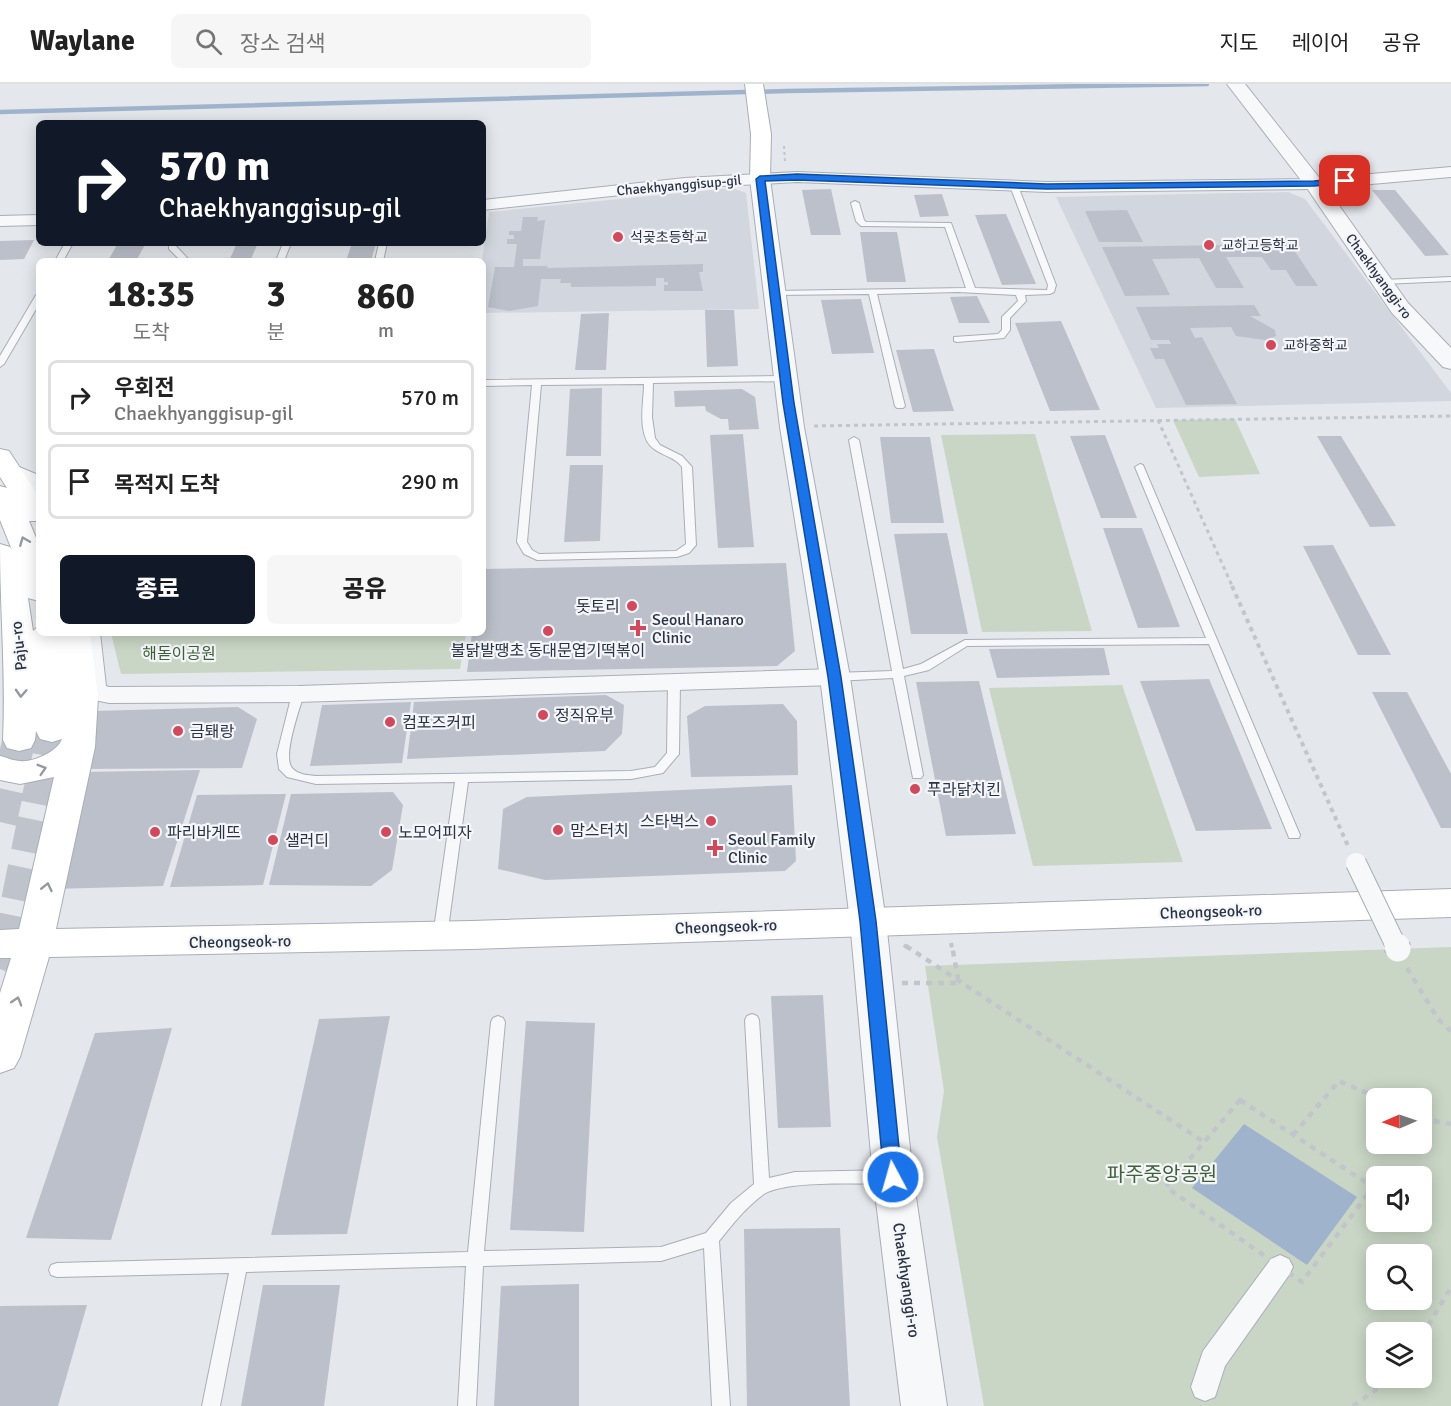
<!DOCTYPE html>
<html lang="ko">
<meta charset="utf-8">
<style>
:root{--surface:#fff;--page:#f6f6f6;--text:#222;--muted:#767676;--line:#e0e0e0;--accent:#111827}
body{margin:0;font-family:Signika,"Noto Sans KR",sans-serif;background:var(--page);color:var(--text);height:100vh;display:flex;flex-direction:column;font-size:22px;white-space:nowrap}
*{box-sizing:border-box;margin:0}
p{font-size:20px;color:var(--muted)}
.icon{flex:none;width:33px;height:33px;fill:none;stroke:currentColor;stroke-width:2;stroke-linecap:round;stroke-linejoin:round}
.map{position:relative;flex:1;overflow:hidden}
.side{position:absolute;left:36px;top:174px;width:450px;height:378px;display:flex;flex-direction:column;background:var(--surface);border-radius:9px;box-shadow:0 3px 15px #0003}
.side>*{flex:none}
.top-card{position:absolute;left:36px;top:36px;width:450px;height:126px;border-radius:9px;box-shadow:0 3px 15px #0003;background:#111827;color:#fff;overflow:hidden}
.needle{width:39px;rotate:268deg}
.controls{position:absolute;left:1366px;top:1004px;display:grid;gap:12px}
.controls a{display:grid;place-items:center;width:66px;height:66px;border-radius:9px;background:var(--surface);box-shadow:0 3px 15px #0003;font-size:30px}
.pin{position:absolute;display:grid;place-items:center;width:51px;height:51px;color:#fff;margin:-26px;border-radius:12px;box-shadow:0 3px 9px #0006}
.me{position:absolute;width:66px;margin:-33px;rotate:354deg;stroke-linejoin:round;filter:drop-shadow(0 0 4px #0008)}
.turn{display:flex;align-items:center;gap:21px;height:126px;padding:0 24px;font-size:27px}
.turn .icon{width:78px;height:78px;stroke-width:2.5}
.turn b{display:block;font-size:42px;line-height:51px}
.eta{display:flex;justify-content:space-evenly;align-items:center;height:102px;text-align:center}
.eta b{font-size:36px;font-weight:800;line-height:42px}
.primary-button{display:flex;gap:12px;margin-top:auto;padding:12px 24px}
.primary-button a{flex:1;height:69px;border-radius:9px;background:var(--accent);color:#fff;font-size:24px;font-weight:800;line-height:69px;text-align:center}
.primary-button a+a{background:var(--page);color:var(--text)}
ul{padding:0;list-style:none}
li{display:flex;align-items:center;gap:18px;height:75px;margin:0 12px 9px;padding:0 12px;border:3px solid var(--line);border-radius:9px}
li div{flex:1}
li b{display:block;font-size:22px}
li em{font-style:normal}
header{display:flex;align-items:center;gap:36px;box-sizing:border-box;height:84px;padding:0 30px;background:var(--surface);border-bottom:2px solid var(--line)}
header strong{font-size:28px}
nav{display:flex;gap:33px;margin-inline-start:auto;font-size:21px}
.search{width:420px;height:54px;background:var(--page);display:flex;align-items:center;gap:15px;box-sizing:border-box;padding:0 21px;border-radius:9px;color:var(--muted);font-size:22px}
.map>svg:first-child{display:block}
</style>
<header>
<strong>Waylane</strong>
<div class="search"><svg class="icon" aria-label="search" viewBox="0 0 24 24"><circle cx="10" cy="10" r="6"/><path d="M15 15l6 6"/></svg>장소 검색</div>
<nav><a>지도</a><a>레이어</a><a>공유</a></nav>
</header>
<div class="map">
<svg width="1451" height="1322" viewBox="0 0 1451 1322">
<rect width="100%" height="100%" fill="#e4e7ec"/>
<!-- built -->
<path fill="#d2d6de" d="M732 104 746 109 759 225 483 229 482 177 489 128Z
M1288 108 1305 115 1451 309V317L1156 324 1056 113Z"/>
<!-- green -->
<path fill="#c9d6c5" fill-rule="evenodd" d="M1235 335 1260 390 1199 393 1173 336Z
M1035 350 1092 547 982 548 941 351Z
M111 549H466L460 585 121 590Z
M1122 601 1183 778 1033 782 989 604Z
M1451 863V1322H984L937 1053 944 1007 925 882ZM1377 1014H1422V1059H1377ZM1377 1092H1422V1137H1377ZM1377 1170H1422V1215H1377ZM1377 1248H1422V1293H1377Z"/>
<!-- water -->
<path fill="#9fb4cc" d="M1244 1040 1357 1113 1307 1181 1192 1104Z"/>
<g fill="none" stroke-linecap="round" stroke-linejoin="round">
<!-- stream -->
<path stroke="#9fb4cc" stroke-width="4.5" d="M0 28 787 7 1207 0"/>
</g>
<!-- building -->
<path fill="#bbc0ca" d="M831 105 841 151H811L802 106Z
M1372 106H1395L1449 171 1425 172Z
M942 110 949 132 920 133 914 111Z
M1127 126 1143 158H1099L1085 127Z
M1006 130 1036 200 1002 201 975 131Z
M523 133H538L537 137 545 136 540 175H523V182H548L547 184 703 180V188H699L703 207H664V201H668V198H664V194H656V202L571 203V199H560L561 195H541L538 222 509 227 488 223 495 183H514L517 160H507V155H514V151H509V147H521Z
M860 148H897L906 198H867Z
M34 156 24 175 0 176V157Z
M118 159H146L136 177H108Z
M237 159H258L250 177H229Z
M352 159H376L371 177H346Z
M1290 160 1318 202H1296L1286 186H1271L1262 173H1226L1244 204H1216L1199 174 1152 175 1170 211 1125 212 1102 163Z
M977 212 990 239H959L950 213Z
M861 215 874 269 832 270 821 216Z
M1254 221 1261 232H1250L1275 246 1276 252 1265 256 1236 252 1231 243 1190 244 1195 254 1202 253 1237 320 1186 321 1164 275H1155L1150 264H1159L1157 260H1171L1169 256H1151L1136 223Z
M705 226H734L738 282 707 283Z
M609 229 606 286H575L581 230Z
M1061 237 1100 326 1050 327 1015 239Z
M934 265 954 327 913 328 896 266Z
M602 304 601 372H566L570 305Z
M742 305 755 313 759 345 729 346 728 335H721L706 327 705 322 675 323 674 307Z
M743 350 754 463 718 464 710 351Z
M1105 351 1137 434H1101L1070 352Z
M1317 352H1341L1396 442 1370 443Z
M880 353H930L944 439H891Z
M570 381H603L600 457 564 458Z
M1103 444H1142L1180 543 1138 544Z
M947 449 968 550H911L894 450Z
M1333 461 1391 571H1358L1303 462Z
M786 479 795 567 777 582 467 588 472 549H483V485Z
M1104 564 1110 591 997 594 989 565Z
M1209 595 1272 745 1196 747 1140 597Z
M979 597 1016 750 946 752 916 598Z
M1372 608H1407L1451 690V744H1441Z
M606 611 624 621 622 650 605 667 407 675 414 618Z
M411 618 402 679 310 682 322 621Z
M783 620 797 637 798 691 691 693 687 632 705 622Z
M238 623 257 635 242 684 79 685 95 627Z
M200 686 163 802 52 805 84 688Z
M792 701 796 777 785 787 545 796 498 785 503 725 527 713Z
M393 708 403 721 392 786 371 802 269 801 291 710Z
M286 710 263 801 170 803 197 711Z
M823 911 831 1043 778 1044 771 912Z
M390 932 347 1150 271 1151 319 935Z
M526 937 595 939 584 1148 510 1146Z
M172 944 111 1156 26 1154 95 949Z
M840 1144 850 1322H747L744 1145Z
M579 1200V1322H494L501 1202Z
M263 1201H340L324 1322H241Z
M87 1221 58 1322H0V1222Z"/>
<g fill="none" stroke-linecap="round" stroke-linejoin="round">
<!-- secondary-tunnel-far1 -->
<path stroke="#bfc3cb" stroke-width="33" stroke-dasharray="33 16" stroke-linecap="butt" d="M0 738 19 656
M8 864 52 647"/>
<!-- secondary-tunnel -->
<path stroke="#bfc3cb" stroke-width="43" stroke-dasharray="43 21" stroke-linecap="butt" d="M0 885 9 862"/>
<defs>
<path id="service" d="M1011 100 1018 102 1056 201 1054 208 1050 210 1025 211 1026 217 1010 234V246L1004 254 957 258 954 257V253L998 250 1002 246V233L1018 217 1016 211 958 208 877 210 905 322 903 324H897L895 322 869 210 774 211 770 209 774 207 966 204 945 143 861 142 856 137 851 119 855 117 859 119 864 136 866 138 951 139 975 204 1047 206 1048 201 1010 102Z
M65 159H73L63 177H55Z
M283 159H291L284 177H276Z
M379 159H387L383 177H375Z
M169 161H175L190 177H181L169 165Z
M1451 193V197L1383 200 1379 198 1383 196Z
M36 211H39V220L4 280 0 283V272Z
M785 292 788 293V297L653 299 652 333 655 354 660 361 682 372 692 383 696 461 689 469 677 473 537 476 524 470 517 458 532 301 483 302V296ZM644 300C644 318 636 352 654 365 663 372 675 373 682 383L686 460 676 467 539 470 532 466 527 458 541 301Z
M854 353 859 356 903 585 921 580 965 556 1206 554 1135 383 1140 380 1143 381 1300 751 1299 754H1289L1288 751 1209 560 967 562 929 586 904 592 923 691 921 694H913L893 594 835 597 829 593 835 589 892 587 849 356Z
M674 594 680 598 679 670 663 689 631 695 468 698 447 852 445 856 440 857 435 856 433 852 455 698 316 700 287 693 279 685 277 670 292 610 298 606 304 610C300 624 281 675 293 685 299 691 308 691 316 692L631 687 655 683 667 669 668 598Z
M752 930 757 932 759 936 769 1094 795 1088 889 1086 894 1088 897 1093 894 1098 889 1100C861 1100 786 1096 764 1110 746 1123 733 1140 719 1157L730 1322H712L704 1164 661 1177 483 1182 476 1322H458L466 1182 246 1188 220 1322H202L229 1189 57 1193 51 1191 49 1186 51 1181 57 1179 468 1168 491 938 493 934 498 932 503 934 505 938 484 1167 661 1163 706 1149 731 1119 754 1100 745 936 747 932Z"/>
<path id="pedestrian" d="M1280 1171 1289 1175 1293 1183 1289 1191 1225 1282 1215 1313 1205 1317 1195 1313 1191 1303 1203 1267 1271 1175Z"/>
<path id="minor" d="M1451 83V93L1314 105 1047 108 797 98 685 104 483 126V116L685 94 797 88 1047 98 1314 95Z
M39 131V141L0 142V132Z
M7 378 36 390 39 393V421L31 420 20 398 0 389V380Z
M76 549H100L106 602 109 603 298 602 835 585 844 588 847 593 844 598 835 601 298 618 109 619 90 615 82 605Z"/>
<path id="tertiary" d="M1227 0H1245L1321 96 1408 219 1451 264V285L1443 283 1392 229 1307 104Z
M760 89 767 91 770 95 804 343 850 593 886 837 913 1093 947 1322H901L873 1093 850 837 820 593 780 343 750 95 753 91Z"/>
<path id="secondary" d="M745 0H763L771 50 770 95 767 99H753L750 95 751 50Z
M0 365 9 367 39 413V437H29L39 461V517L28 514 33 547 39 542V549H90L98 613 95 663 56 845 472 837 1451 805V833L472 865 49 873 20 973 14 984 0 989V909L11 874H0V846L19 845 54 693 20 700 0 696V672C6 673 13 677 20 677 33 679 58 667 62 655L52 658 40 655 36 647 35 656 31 664 19 667 7 664 3 656C6 590 0 526 0 460L10 463 12 466 0 436V402L7 404 0 393Z"/>
</defs>
<!-- service casing -->
<use href="#service" stroke="#a9aeb7" stroke-width="2"/>
<!-- pedestrian casing -->
<use href="#pedestrian" stroke="#a9aeb7" stroke-width="2"/>
<!-- minor casing -->
<use href="#minor" stroke="#a9aeb7" stroke-width="2"/>
<!-- tertiary casing -->
<use href="#tertiary" stroke="#a9aeb7" stroke-width="2"/>
<!-- secondary casing -->
<use href="#secondary" stroke="#a9aeb7" stroke-width="2"/>
<!-- path-far3 -->
<path stroke="#c2c5cb" stroke-width="2" stroke-dasharray="3 3" stroke-linecap="butt" d="M784 62 785 78"/>
<!-- path-far2 -->
<path stroke="#c2c5cb" stroke-width="3" stroke-dasharray="4 4" stroke-linecap="butt" d="M1158 336 1233 504
M814 342 1451 332"/>
<!-- path-far1 -->
<path stroke="#c2c5cb" stroke-width="4" stroke-dasharray="4.5 4.5" stroke-linecap="butt" d="M1232 502 1348 762
M951 859 952 864
M904 861 908 864"/>
<!-- path -->
<path stroke="#c2c5cb" stroke-width="4.5" stroke-dasharray="6 6" stroke-linecap="butt" d="M906 862 1204 1058
M1407 884 1438 935 1451 947
M902 899H959L952 862
M1240 1016 1373 1103 1302 1198 1166 1103Z
M1422 1035 1451 1040
M1293 1051 1339 997 1378 1014
M1422 1252 1451 1203
M1353 1322 1394 1293"/>
<!-- service -->
<use href="#service" fill="#f7f8fa" fill-rule="evenodd"/>
<!-- pedestrian -->
<use href="#pedestrian" fill="#f7f8fa" fill-rule="evenodd"/>
<!-- minor -->
<use href="#minor" fill="#f7f8fa" fill-rule="evenodd"/>
<!-- tertiary -->
<use href="#tertiary" fill="#f7f8fa" fill-rule="evenodd"/>
<!-- secondary -->
<use href="#secondary" fill="#fff" fill-rule="evenodd"/>
<defs>
<path id="pedestrian-bridge-far1" d="M1356 779 1397 864"/>
<path id="pedestrian-bridge" d="M1397 862 1398 865"/>
</defs>
<!-- pedestrian-bridge-far1 casing -->
<use href="#pedestrian-bridge-far1" stroke="#a9aeb7" stroke-width="22" stroke-linecap="butt"/>
<!-- pedestrian-bridge casing -->
<use href="#pedestrian-bridge" stroke="#a9aeb7" stroke-width="27" stroke-linecap="butt"/>
<!-- pedestrian-bridge-far1 -->
<use href="#pedestrian-bridge-far1" stroke="#f7f8fa" stroke-width="20"/>
<!-- pedestrian-bridge -->
<use href="#pedestrian-bridge" stroke="#f7f8fa" stroke-width="25"/>
</g>
<!-- one-way arrows -->
<defs><path id="oneway-chevron" d="M-2-3.5L2.5 0L-2 3.5" fill="none" stroke-width="1.6" stroke-linecap="round" stroke-linejoin="round" transform="scale(1.5)"/></defs>
<g stroke="#959aa2">
<use href="#oneway-chevron" transform="translate(24 457) rotate(-112)"/>
<use href="#oneway-chevron" transform="translate(21 609) rotate(93)"/>
<use href="#oneway-chevron" transform="translate(42 685) rotate(-17)"/>
<use href="#oneway-chevron" transform="translate(47 803) rotate(-77)"/>
<use href="#oneway-chevron" transform="translate(17 917) rotate(-73)"/>
</g>
<!-- route -->
<path fill="#1a73e8" stroke="#114b97" stroke-width="1.5" d="M797 90 1047 100 1314 97 1345 94 1349 97 1345 99 1314 102 1047 105 797 96 765 97 794 319 841 593 876 837 902 1093 900 1099 893 1101 887 1099 884 1093 860 837 828 593 783 319 756 95 760 92Z"/>
<!-- markers -->
<g fill="#d1495b" stroke="#f4f6f9" stroke-width="2">
<circle cx="618" cy="153" r="6"/>
<circle cx="1209" cy="161" r="6"/>
<circle cx="1271" cy="261" r="6"/>
<circle cx="632" cy="522" r="6"/>
<path d="M635 535h6v6h6v6h-6v6h-6v-6h-6v-6h6z"/>
<circle cx="548" cy="547" r="6"/>
<circle cx="543" cy="631" r="6"/>
<circle cx="390" cy="638" r="6"/>
<circle cx="178" cy="647" r="6"/>
<circle cx="915" cy="705" r="6"/>
<circle cx="711" cy="737" r="6"/>
<circle cx="558" cy="746" r="6"/>
<circle cx="155" cy="748" r="6"/>
<circle cx="386" cy="748" r="6"/>
<circle cx="273" cy="756" r="6"/>
<path d="M712 755h6v6h6v6h-6v6h-6v-6h-6v-6h6z"/>
</g>
<g text-anchor="middle" stroke-width="4.5" stroke-linejoin="round" paint-order="stroke">
<!-- far-street labels -->
<g font-size="14" fill="#2b3445" stroke="#f4f6f9">
<text transform="translate(679 101) rotate(-5)" y="5">Chaekhyanggisup-gil</text>
<text transform="translate(1379 192) rotate(54)" y="5">Chaekhyanggi-ro</text>
</g>
<!-- far-poi labels -->
<g font-size="14" fill="#2b3445" stroke="#f4f6f9" text-anchor="start">
<text x="630" y="158">석곶초등학교</text>
<text x="1221" y="166">교하고등학교</text>
<text x="1283" y="266">교하중학교</text>
</g>
<!-- poi labels -->
<g font-size="16" fill="#2b3445" stroke="#f4f6f9" text-anchor="start">
<text x="620" y="528" text-anchor="end">돗토리</text>
<text x="652" y="541">Seoul Hanaro<tspan x="652" dy="18">Clinic</tspan></text>
<text x="548" y="572" text-anchor="middle">불닭발땡초 동대문엽기떡볶이</text>
<text x="555" y="637">정직유부</text>
<text x="402" y="644">컴포즈커피</text>
<text x="190" y="653">금퇘랑</text>
<text x="927" y="711">푸라닭치킨</text>
<text x="699" y="743" text-anchor="end">스타벅스</text>
<text x="570" y="752">맘스터치</text>
<text x="167" y="754">파리바게뜨</text>
<text x="398" y="754">노모어피자</text>
<text x="728" y="761">Seoul Family<tspan x="728" dy="18">Clinic</tspan></text>
<text x="285" y="762">샐러디</text>
</g>
<!-- street labels -->
<g font-size="16" fill="#2b3445" stroke="#f4f6f9">
<text transform="translate(18 562) rotate(-96)" y="6">Paju-ro</text>
<text transform="translate(1211 827) rotate(-2)" y="6">Cheongseok-ro</text>
<text transform="translate(726 842) rotate(-2)" y="6">Cheongseok-ro</text>
<text transform="translate(240 857) rotate(-1)" y="6">Cheongseok-ro</text>
<text transform="translate(907 1196) rotate(82)" y="6">Chaekhyanggi-ro</text>
</g>
<!-- park labels -->
<g font-size="16" fill="#3f6138" stroke="#f4f6f9">
<text x="179" y="575">해돋이공원</text>
</g>
<!-- near-park labels -->
<g font-size="20" fill="#3f6138" stroke="#f4f6f9">
<text x="1162" y="1097">파주중앙공원</text>
</g>
</g>
</svg>
<div class="controls">
<a><svg class="needle" viewBox="-14 -14 28 28"><path d="M0-13l5 13h-10z" fill="#e53935"/><path d="M0 13l5-13h-10z" fill="#767676"/></svg></a>
<a><svg class="icon" aria-label="sound" viewBox="0 0 24 24"><path d="M4 9h4l5-4v14l-5-4H4zM17 9q2 3 0 6"/></svg></a>
<a><svg class="icon" aria-label="search" viewBox="0 0 24 24"><circle cx="10" cy="10" r="6"/><path d="M15 15l6 6"/></svg></a>
<a><svg class="icon" aria-label="layers" viewBox="0 0 24 24"><path d="M12 4l9 5-9 5-9-5zM3 14l9 5 9-5"/></svg></a>
</div>
<div class="pin" style="left:1345px;top:97px;background:#d93025"><svg class="icon" aria-label="arrive" viewBox="0 0 24 24"><path d="M6 21V4h12l-3 4 3 4H6"/></svg></div>
<svg class="me" style="left:893px;top:1093px" viewBox="-20 -20 40 40"><circle r="17" fill="#1a73e8" stroke="#fff" stroke-width="3"/><path d="M0-11L8 9 0 5-8 9z" fill="#fff"/></svg>
<div class="top-card">
<div class="turn"><svg class="icon" aria-label="right" viewBox="0 0 24 24"><path d="M7 20v-9h11M14 6l5 5-5 5"/></svg><div><b>570 m</b>Chaekhyanggisup-gil</div></div>
</div>
<section class="side">
<div class="eta">
<div><b>18:35</b><p>도착</p></div>
<div><b>3</b><p>분</p></div>
<div><b>860</b><p>m</p></div>
</div>
<ul>
<li><svg class="icon" aria-label="right" viewBox="0 0 24 24"><path d="M7 20v-9h11M14 6l5 5-5 5"/></svg><div><b>우회전</b><p>Chaekhyanggisup-gil</p></div><em>570 m</em></li>
<li><svg class="icon" aria-label="arrive" viewBox="0 0 24 24"><path d="M6 21V4h12l-3 4 3 4H6"/></svg><div><b>목적지 도착</b></div><em>290 m</em></li>
</ul>
<div class="primary-button"><a>종료</a><a>공유</a></div>
</section>
</div>
